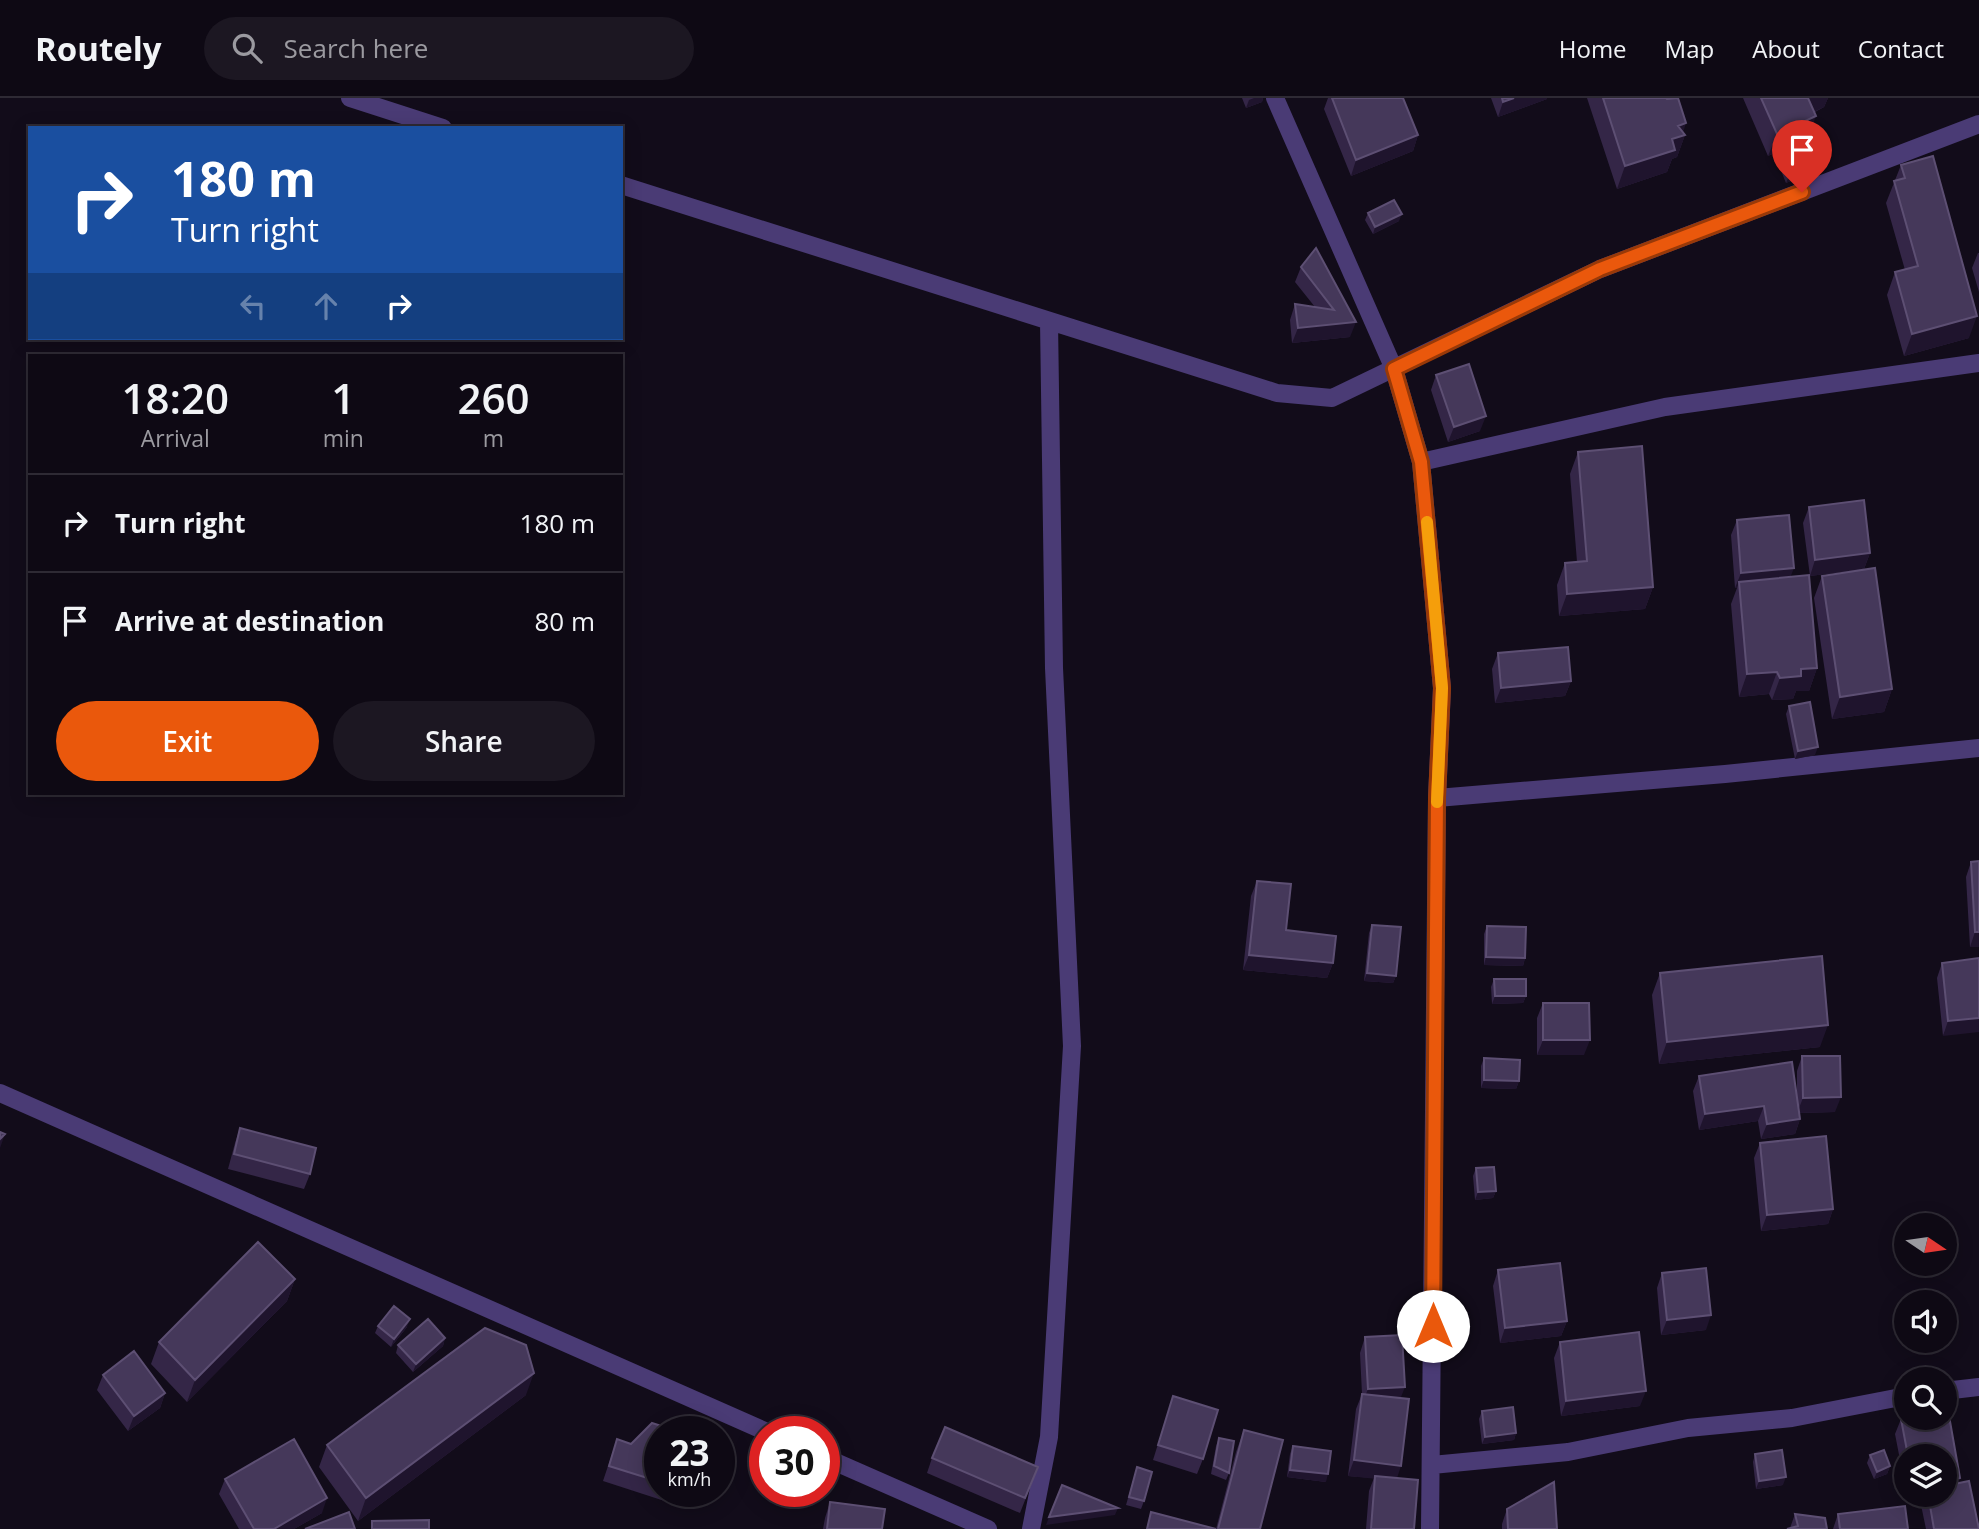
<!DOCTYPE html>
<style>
:root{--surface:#0e0914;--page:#1c1722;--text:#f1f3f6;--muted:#9b9aa0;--line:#2e2a34;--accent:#ea580c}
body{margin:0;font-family:"Open Sans",sans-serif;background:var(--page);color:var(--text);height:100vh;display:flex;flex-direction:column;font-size:26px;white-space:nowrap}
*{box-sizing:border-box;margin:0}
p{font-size:23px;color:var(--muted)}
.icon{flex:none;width:38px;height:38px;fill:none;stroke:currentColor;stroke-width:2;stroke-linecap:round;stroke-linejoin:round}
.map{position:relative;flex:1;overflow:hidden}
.details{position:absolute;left:28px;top:256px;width:595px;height:441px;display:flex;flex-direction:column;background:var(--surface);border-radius:0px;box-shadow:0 4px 18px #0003,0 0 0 2px var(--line)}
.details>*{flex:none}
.banner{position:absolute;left:28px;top:28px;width:595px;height:214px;border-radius:0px;box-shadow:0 4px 18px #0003,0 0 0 2px var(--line);background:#1a4fa0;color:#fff;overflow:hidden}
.needle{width:46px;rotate:103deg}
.tools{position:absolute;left:1894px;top:1115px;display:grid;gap:14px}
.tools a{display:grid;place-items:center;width:63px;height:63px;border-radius:50%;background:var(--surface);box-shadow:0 4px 18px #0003,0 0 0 2px var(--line);font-size:35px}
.speed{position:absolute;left:644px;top:1318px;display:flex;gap:14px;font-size:35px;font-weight:700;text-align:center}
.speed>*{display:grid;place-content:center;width:91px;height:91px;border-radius:50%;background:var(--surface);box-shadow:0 4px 18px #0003,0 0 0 2px var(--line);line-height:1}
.speed small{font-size:18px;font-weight:400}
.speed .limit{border:10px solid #d22;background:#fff;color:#111}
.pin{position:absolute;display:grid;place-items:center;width:60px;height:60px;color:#fff;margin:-72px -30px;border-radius:50% 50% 50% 0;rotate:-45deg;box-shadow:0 0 7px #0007}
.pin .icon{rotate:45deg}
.me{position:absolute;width:77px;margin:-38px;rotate:0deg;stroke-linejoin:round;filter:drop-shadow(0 0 5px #0008)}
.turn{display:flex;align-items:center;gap:24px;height:147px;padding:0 28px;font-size:32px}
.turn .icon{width:91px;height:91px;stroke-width:2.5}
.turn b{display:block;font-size:49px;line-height:60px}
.lanes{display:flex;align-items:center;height:66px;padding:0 28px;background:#0003;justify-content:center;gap:35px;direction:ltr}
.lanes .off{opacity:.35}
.eta{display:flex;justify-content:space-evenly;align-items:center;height:119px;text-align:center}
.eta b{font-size:42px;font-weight:600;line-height:49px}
.primary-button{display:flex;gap:14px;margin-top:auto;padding:14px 28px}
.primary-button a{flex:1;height:80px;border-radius:42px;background:var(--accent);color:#fff;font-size:28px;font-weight:600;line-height:80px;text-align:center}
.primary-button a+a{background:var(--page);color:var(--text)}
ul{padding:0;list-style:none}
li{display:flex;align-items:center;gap:21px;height:98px;padding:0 28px;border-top:2px solid var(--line)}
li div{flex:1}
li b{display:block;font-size:26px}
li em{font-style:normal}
header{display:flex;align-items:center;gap:42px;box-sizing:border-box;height:98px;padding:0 35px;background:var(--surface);border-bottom:2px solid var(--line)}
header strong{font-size:33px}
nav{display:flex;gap:38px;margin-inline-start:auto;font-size:24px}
.search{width:490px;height:63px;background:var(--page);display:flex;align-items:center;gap:18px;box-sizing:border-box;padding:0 24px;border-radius:38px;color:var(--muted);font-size:26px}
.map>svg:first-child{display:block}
</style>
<header>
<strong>Routely</strong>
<div class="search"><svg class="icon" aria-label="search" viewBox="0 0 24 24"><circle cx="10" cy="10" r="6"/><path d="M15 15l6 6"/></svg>Search here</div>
<nav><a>Home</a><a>Map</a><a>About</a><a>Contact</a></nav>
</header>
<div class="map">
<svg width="1979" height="1431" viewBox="0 0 1979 1431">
<rect width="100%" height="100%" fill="#120c1a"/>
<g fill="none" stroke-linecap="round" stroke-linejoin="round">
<!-- minor -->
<path stroke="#4a3b75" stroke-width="18" d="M350 0 443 30
M1275 0 1394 271 1421 364 1442 590 1437 700 1430 1431
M621 87 1277 295 1332 300 1600 171 1979 26
M1421 364 1665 309 1979 265
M1437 700 1725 676 1979 650
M0 995 767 1334
M1944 1293 1979 1289
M824 1359 988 1431
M1432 1367 1568 1354 1688 1330 1792 1320 1906 1298
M1031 1431 1049 1339 1072 948 1054 570 1049 223"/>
</g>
<!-- wall -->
<path fill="#342647" d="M1242 0H1263L1262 4 1246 10Z
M1328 0H1403L1418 37 1413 53 1351 78 1324 11Z
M1491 0H1547V1L1498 19Z
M1587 0H1666L1685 37 1677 59 1672 61 1667 74 1617 91Z
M1743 0H1828L1824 9 1815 14 1808 40 1768 58Z
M1825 62 1823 70 1786 85 1780 70 1783 63Z
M1901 67 1969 240 1904 258 1887 197 1895 174 1905 172 1886 105Z
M1368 115 1399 123 1373 136 1365 122Z
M1316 150 1350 239 1292 245 1290 222 1295 206 1315 209 1295 184 1301 169Z
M1978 155H1979V194L1972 170Z
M1436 277 1480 333 1448 344 1431 292Z
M1578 354 1653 489 1645 511 1559 518 1557 487 1565 465 1577 464 1570 376Z
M1809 409 1870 455 1864 471 1810 478 1803 425Z
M1737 422 1790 479 1817 570 1809 593H1796L1793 601 1772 602 1769 596 1739 599 1731 506 1737 490H1735L1731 437Z
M1822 478 1892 591 1884 614 1832 621 1814 500Z
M1498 555 1571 583 1565 598 1495 605 1492 571Z
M1789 608 1815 657 1795 661 1786 616Z
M1971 764 1979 849H1970L1966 779Z
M1257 783 1286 832 1333 865 1327 880 1243 872 1251 798Z
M1372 827 1396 878 1393 885 1364 883 1369 835Z
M1487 828 1525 860 1523 868 1484 867V836Z
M1979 860 1943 938 1937 880 1942 865Z
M1660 875 1820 949 1659 966 1652 897Z
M1494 881 1526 898 1523 905 1492 906 1491 889Z
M1543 905 1584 957H1537V920Z
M1802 958 1835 1014 1799 1015 1800 1021 1795 1036 1761 1041 1758 1023 1699 1032 1693 993 1699 978 1797 998V973Z
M1484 960 1519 983 1516 991 1481 990V968Z
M240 1030 310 1076 304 1091 228 1071 235 1045Z
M1760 1045 1833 1111 1828 1126 1761 1133 1754 1060Z
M1476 1070 1496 1093 1493 1100 1475 1102 1473 1078Z
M1498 1172 1567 1223 1561 1238 1500 1245 1493 1188Z
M1662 1175 1706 1232 1661 1237 1657 1190Z
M295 1181 287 1203 187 1304 151 1266 159 1244Z
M378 1228 407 1229 391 1249 375 1235Z
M1365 1239 1401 1300 1397 1380 1414 1431H1366L1369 1393 1374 1380 1348 1378 1356 1311 1362 1296 1360 1255Z
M445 1240 443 1248 413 1274 396 1255 398 1247Z
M1560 1244 1640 1308 1561 1318 1554 1260Z
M103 1277 165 1295 160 1310 128 1333 97 1292Z
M526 1297 358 1423 319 1369 327 1347Z
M1173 1298 1203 1361 1197 1376 1153 1362Z
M1948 1312 1960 1380 1958 1385 1969 1383 1979 1431H1926L1921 1407 1923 1401 1908 1404 1906 1396H1944V1358H1906V1393L1895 1336 1901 1321 1907 1320H1944V1313Z
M1482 1313 1516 1335 1514 1342 1482 1346 1479 1321Z
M1244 1332 1260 1431H1216L1236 1354Z
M660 1334V1393H686L680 1408 603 1383 617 1341 631 1346Z
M1219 1340 1229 1375 1226 1382 1211 1376 1216 1348Z
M1293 1348 1326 1384 1287 1379 1290 1356Z
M1755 1356 1783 1387 1756 1391 1753 1364Z
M1870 1357 1890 1368 1887 1376 1874 1381 1867 1365Z
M932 1360 1038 1369 1020 1415 927 1375Z
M1137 1369 1144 1403 1141 1411 1126 1407Z
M225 1381 322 1415 294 1431H239L219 1396Z
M830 1404 882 1431H823L825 1420Z
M1507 1411 1557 1431H1502V1426Z
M1795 1416 1827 1431 1790 1430Z
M1838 1416 1908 1431H1833Z"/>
<!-- shaded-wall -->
<path fill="#1f142d" d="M1254 0H1263L1262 4 1246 10 1249 2Z
M1514 0H1547V1L1498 19 1503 4Z
M1807 0H1828L1824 9 1800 21Z
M1816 18 1808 40 1768 58 1777 36Z
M1686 25 1682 38 1685 37 1677 59 1672 61 1667 74 1617 91 1625 68 1678 28Z
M1418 37 1413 53 1351 78 1356 62Z
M1825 62 1823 70 1786 85 1789 78Z
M1402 116 1399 123 1373 136 1375 129Z
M1977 218 1969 240 1904 258 1912 236Z
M1356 224 1350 239 1292 245 1298 230Z
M1486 318 1480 333 1448 344 1454 329Z
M1870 455 1864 471 1810 478 1815 462Z
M1794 470 1788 485 1739 484 1737 490H1735L1741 475Z
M1653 489 1645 511 1559 518 1567 496Z
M1817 570 1809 593H1796L1793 601 1772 602 1780 580 1801 571Z
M1777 574 1769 596 1739 599 1747 576Z
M1571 583 1565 598 1495 605 1501 590Z
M1892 591 1884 614 1832 621 1840 599Z
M1818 649 1815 657 1795 661 1798 653Z
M1975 834H1979V849H1970Z
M1249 857 1333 865 1327 880 1243 872Z
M1486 859 1525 860 1523 868 1484 867Z
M1367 875 1396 878 1393 885 1364 883Z
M1495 898H1526L1523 905 1492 906Z
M1979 920V934L1943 938 1948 923Z
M1828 927 1820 949 1659 966 1667 944Z
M1543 942H1590L1584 957H1537Z
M1484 982 1519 983 1516 991 1481 990Z
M1841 999 1835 1014 1797 1015 1803 1000Z
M1764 1008 1758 1023 1699 1032 1705 1016Z
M1800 1021 1795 1036 1761 1041 1767 1026Z
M5 1036 0 1050V1041Z
M1496 1093 1493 1100 1475 1102 1478 1094Z
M1833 1111 1828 1126 1761 1133 1767 1117Z
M295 1181 287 1203 187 1304 195 1282Z
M1711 1217 1706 1232 1661 1237 1667 1222Z
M410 1221 407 1229 391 1249 394 1241Z
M1567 1223 1561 1238 1500 1245 1505 1230Z
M445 1240 443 1248 413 1274 416 1266Z
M534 1275 526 1297 358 1423 366 1400Z
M1405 1289 1399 1304 1362 1306 1368 1291Z
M1646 1293 1640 1308 1561 1318 1566 1303Z
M165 1295 160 1310 128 1333 134 1318Z
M1516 1335 1514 1342 1482 1346 1485 1339Z
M1354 1362 1401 1368 1396 1383 1348 1378Z
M1890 1368 1887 1376 1874 1381 1877 1374Z
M1290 1372 1328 1376 1326 1384 1287 1379Z
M1786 1379 1783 1387 1756 1391 1759 1383Z
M1960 1380 1954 1396H1944V1383Z
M1911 1396H1925L1923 1401 1908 1404Z
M327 1400 322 1415 294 1431H274Z
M1118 1410 1115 1417 1046 1427 1049 1419Z"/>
<!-- building -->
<path fill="#45385a" stroke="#5d4f73" stroke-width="2" d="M1332 0H1403L1418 37 1356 62Z
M1502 0H1514L1503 4Z
M1603 0H1666L1667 1 1678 0 1686 25 1678 28 1685 37 1672 41 1675 52 1625 68Z
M1761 0H1808L1816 18 1777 36Z
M1816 49 1825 62 1789 78 1783 63Z
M1933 58 1977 218 1912 236 1895 174 1918 168 1894 83 1905 80 1901 67Z
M1394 102 1402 116 1375 129 1368 115Z
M1316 150 1356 224 1298 230 1295 206 1334 212 1301 169Z
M1469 266 1486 318 1454 329 1436 277Z
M1642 348 1653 489 1567 496 1565 465 1587 463 1578 354Z
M1864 402 1870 455 1815 462 1809 409Z
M1789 417 1794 470 1741 475 1737 422Z
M1875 470 1892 591 1840 599 1822 478Z
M1809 477 1817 570 1801 571V578L1780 580 1777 574 1747 576 1739 484Z
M1568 549 1571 583 1501 590 1498 555Z
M1810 604 1818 649 1798 653 1789 608Z
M1979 763V834H1975L1971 764Z
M1257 783 1291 786 1286 832 1336 838 1333 865 1249 857Z
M1372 827 1401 829 1396 878 1367 875Z
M1487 828 1526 829 1525 860 1486 859Z
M1822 858 1828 927 1667 944 1660 875Z
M1979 860V920L1948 923 1942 865Z
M1494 881H1526V898H1495Z
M1543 905H1589L1590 942H1543Z
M1802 958H1840L1841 999 1803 1000Z
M1484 960 1520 962 1519 983 1484 982Z
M1792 964 1800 1021 1767 1026 1764 1008 1705 1016 1699 978Z
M240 1030 316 1050 310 1076 234 1056Z
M0 1034 5 1036 0 1041Z
M1826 1038 1833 1111 1767 1117 1760 1045Z
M1494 1069 1496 1093 1478 1094 1476 1070Z
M258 1144 295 1181 195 1282 159 1244Z
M1560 1165 1567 1223 1505 1230 1498 1172Z
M1706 1170 1711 1217 1667 1222 1662 1175Z
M394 1208 410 1221 394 1241 378 1228Z
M428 1221 445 1240 416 1266 398 1247Z
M485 1230 526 1247 534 1275 366 1400 327 1347Z
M1639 1234 1646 1293 1566 1303 1560 1244Z
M1402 1237 1405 1289 1368 1291 1365 1239Z
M134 1253 165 1295 134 1318 103 1277Z
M1362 1296 1409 1301 1401 1368 1354 1362Z
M1173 1298 1218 1312 1203 1361 1158 1347Z
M1513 1309 1516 1335 1485 1339 1482 1313Z
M1948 1312 1960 1380 1944 1383V1358H1908L1901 1321 1907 1320H1944V1313Z
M652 1325 680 1334H660V1384L609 1368 617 1341 631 1346Z
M945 1329 1038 1369 1025 1400 932 1360Z
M1244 1332 1283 1342 1260 1431H1218Z
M1219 1340 1234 1343 1229 1375 1214 1368Z
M294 1341 327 1400 274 1431H254L225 1381Z
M1293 1348 1331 1353 1328 1376 1290 1372Z
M1782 1352 1786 1379 1759 1383 1755 1356Z
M1884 1352 1890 1368 1877 1374 1870 1357Z
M1137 1369 1152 1374 1144 1403 1129 1399Z
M1375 1378 1418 1382 1414 1431H1371Z
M1969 1383 1979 1431H1934L1928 1396H1944V1388Z
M1554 1384 1557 1431H1508L1507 1411Z
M1062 1387 1118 1410 1049 1419Z
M830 1404 885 1411 882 1431H827Z
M1905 1408 1908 1431H1840L1838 1416Z
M349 1414 355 1431H305Z
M1151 1414 1216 1431H1147Z
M1795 1416 1825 1420 1827 1431H1787L1798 1428Z
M429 1422V1431H372V1423Z"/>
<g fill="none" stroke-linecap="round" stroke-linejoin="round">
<defs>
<path id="route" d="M1433 1228 1437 700 1442 590 1421 364 1394 271 1600 171 1802 94"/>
</defs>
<!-- route casing -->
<use href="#route" stroke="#983908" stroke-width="18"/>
<!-- route -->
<use href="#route" stroke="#ea580c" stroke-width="12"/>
<!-- slow -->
<path stroke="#f59e0b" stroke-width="12" d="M1427 424 1442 590 1437 704"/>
</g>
</svg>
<div class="tools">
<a><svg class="needle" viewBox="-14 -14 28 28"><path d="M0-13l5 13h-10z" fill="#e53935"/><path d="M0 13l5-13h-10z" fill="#9b9aa0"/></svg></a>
<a><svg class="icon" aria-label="sound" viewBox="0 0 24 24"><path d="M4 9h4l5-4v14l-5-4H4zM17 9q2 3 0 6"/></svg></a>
<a><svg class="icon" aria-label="search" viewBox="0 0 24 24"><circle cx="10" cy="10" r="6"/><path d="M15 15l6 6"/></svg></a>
<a><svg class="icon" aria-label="layers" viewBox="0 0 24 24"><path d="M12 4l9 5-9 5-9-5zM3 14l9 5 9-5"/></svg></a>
</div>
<div class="speed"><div>23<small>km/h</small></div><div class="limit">30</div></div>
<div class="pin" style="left:1802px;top:94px;background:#d93025"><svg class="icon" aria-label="arrive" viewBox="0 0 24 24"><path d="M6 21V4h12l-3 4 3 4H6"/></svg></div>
<svg class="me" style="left:1433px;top:1228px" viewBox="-20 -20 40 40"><circle r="19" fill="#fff"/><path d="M0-13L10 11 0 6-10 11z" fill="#ea580c"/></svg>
<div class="banner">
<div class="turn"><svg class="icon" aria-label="right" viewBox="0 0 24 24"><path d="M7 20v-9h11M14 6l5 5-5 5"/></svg><div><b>180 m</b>Turn right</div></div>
<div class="lanes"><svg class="icon off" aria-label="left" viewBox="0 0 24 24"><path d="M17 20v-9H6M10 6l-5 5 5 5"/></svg><svg class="icon off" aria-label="ahead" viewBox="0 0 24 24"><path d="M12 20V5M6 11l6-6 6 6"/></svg><svg class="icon" aria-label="right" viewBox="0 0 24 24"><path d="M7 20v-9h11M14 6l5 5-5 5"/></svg></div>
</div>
<section class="details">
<div class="eta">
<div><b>18:20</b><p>Arrival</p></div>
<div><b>1</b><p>min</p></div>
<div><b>260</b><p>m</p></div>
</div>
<ul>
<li><svg class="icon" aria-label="right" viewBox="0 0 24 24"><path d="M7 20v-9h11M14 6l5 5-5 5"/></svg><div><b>Turn right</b></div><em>180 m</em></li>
<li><svg class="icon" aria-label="arrive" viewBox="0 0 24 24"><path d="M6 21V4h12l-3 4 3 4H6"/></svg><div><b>Arrive at destination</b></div><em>80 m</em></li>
</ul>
<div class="primary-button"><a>Exit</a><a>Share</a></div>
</section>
</div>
